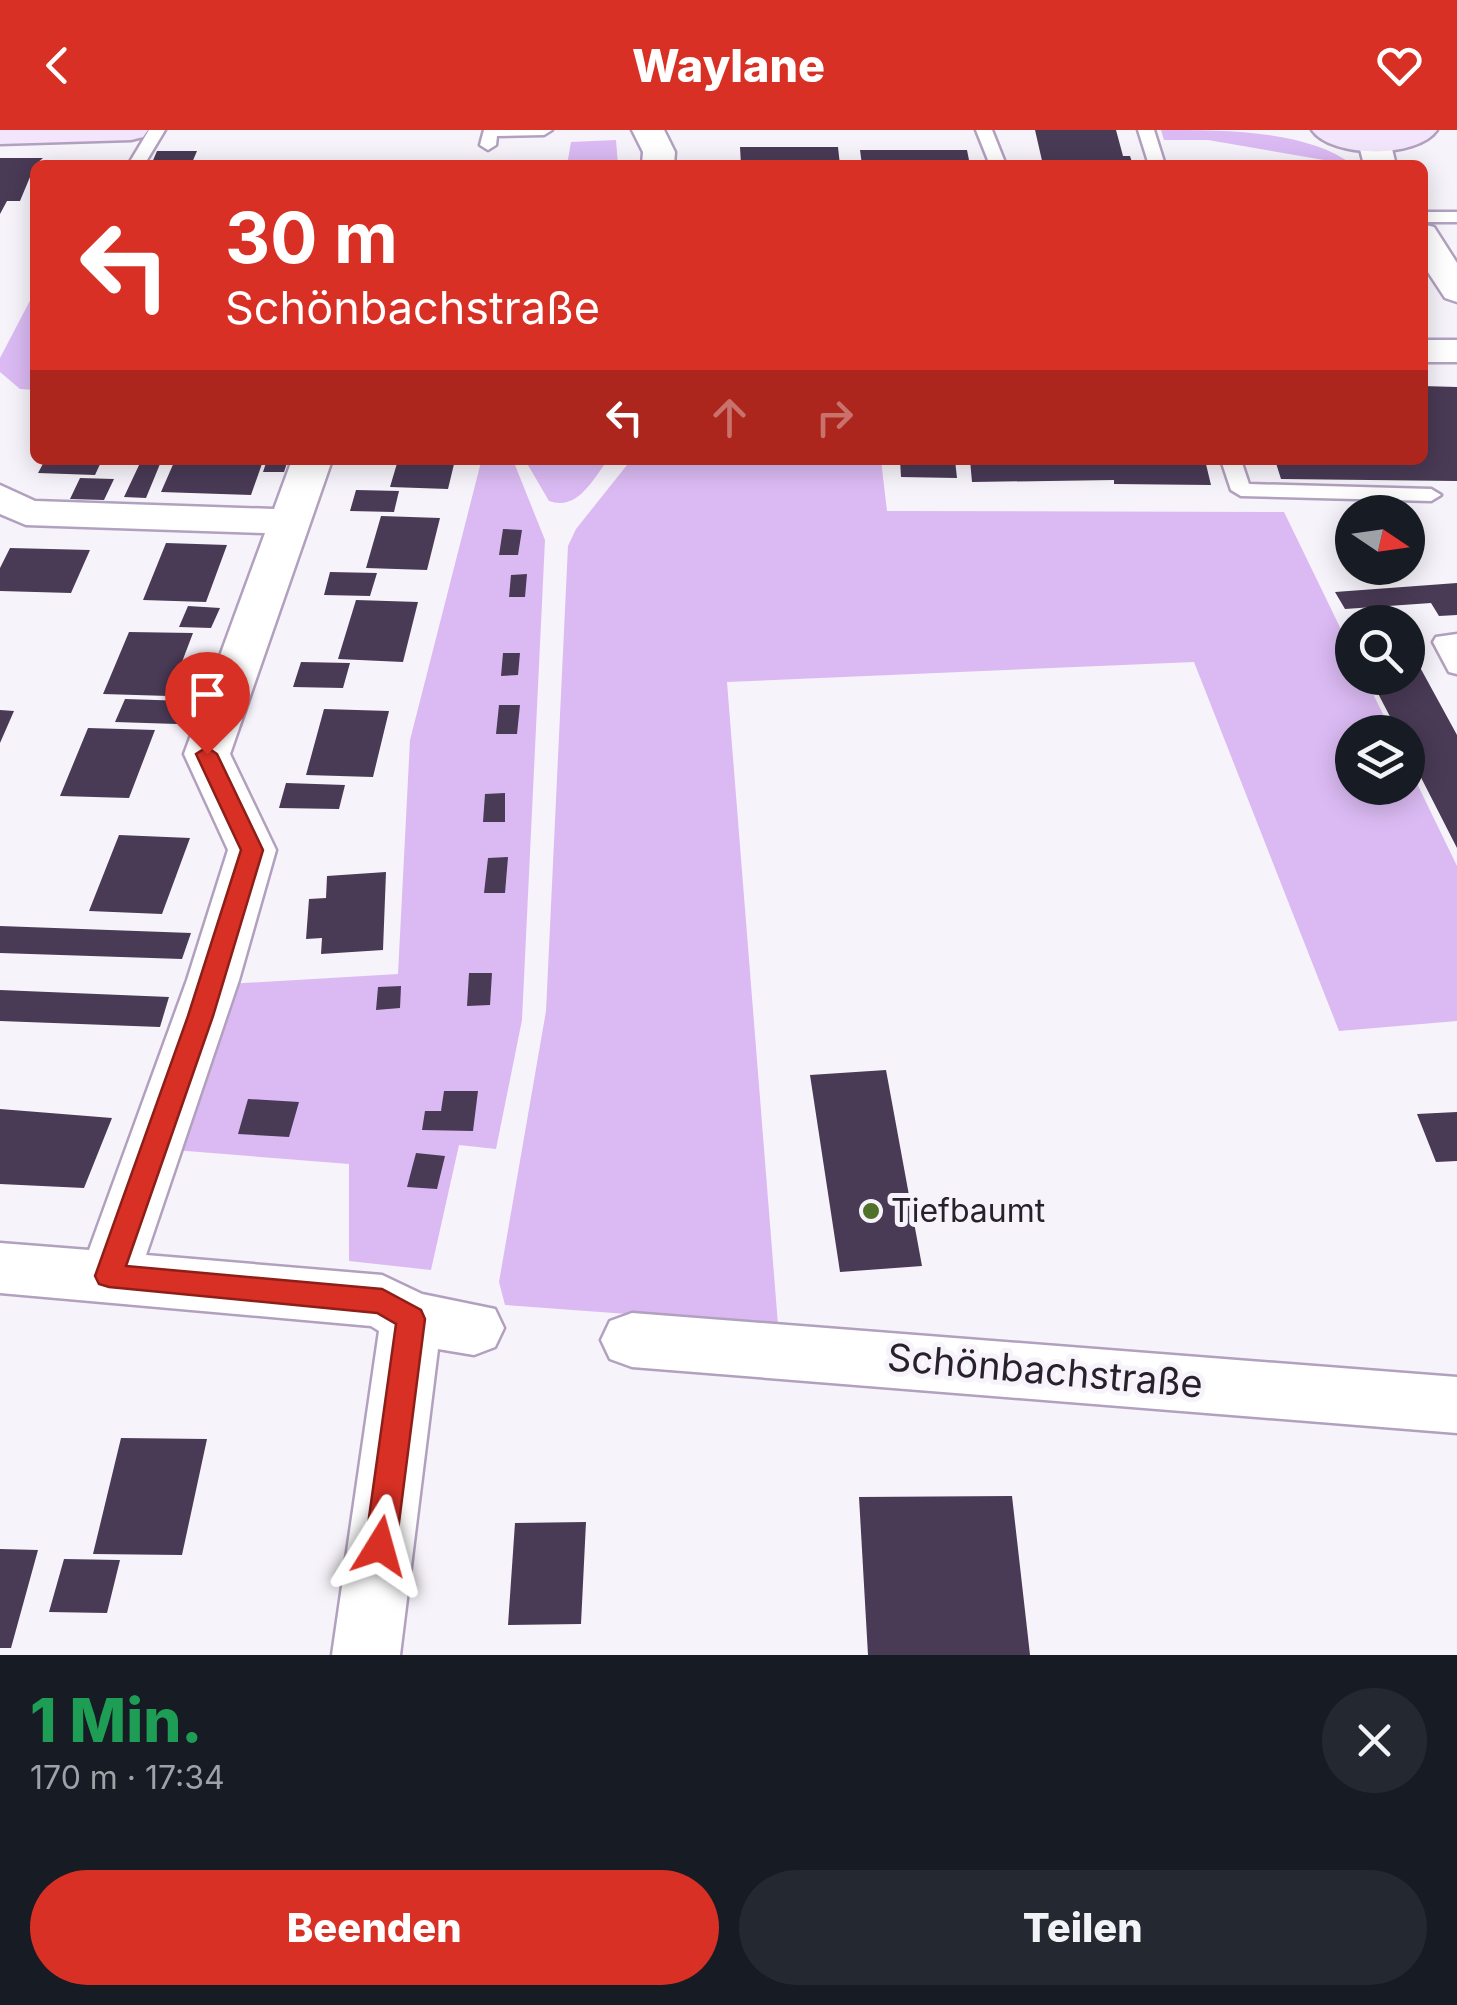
<!DOCTYPE html>
<html lang="de">
<meta charset="utf-8">
<style>
:root{--surface:#171b24;--page:#242831;--text:#f1f3f6;--muted:#9ea1a6;--accent:#d93025}
body{margin:0;font-family:Inter,sans-serif;background:var(--page);color:var(--text);height:100vh;display:flex;flex-direction:column;font-size:38px;white-space:nowrap}
*{box-sizing:border-box;margin:0}
p{font-size:32px;color:var(--muted)}
.icon{flex:none;width:55px;height:55px;fill:none;stroke:currentColor;stroke-width:2;stroke-linecap:round;stroke-linejoin:round}
.map{position:relative;height:1525px;overflow:hidden}
.sheet{display:flex;flex-direction:column;background:var(--surface);flex:1}
.sheet>*{flex:none}
.hud{position:absolute;left:30px;top:30px;width:1398px;height:305px;border-radius:15px;box-shadow:0 5px 25px #0003;background:#d93025;color:#fff;overflow:hidden}
.needle{width:65px;rotate:103deg}
.tools{position:absolute;left:1335px;top:365px;display:grid;gap:20px}
.tools a{display:grid;place-items:center;width:90px;height:90px;border-radius:50%;background:var(--surface);box-shadow:0 5px 25px #0003;font-size:50px}
.pin{position:absolute;display:grid;place-items:center;width:85px;height:85px;color:#fff;margin:-102px -42px;border-radius:50% 50% 50% 0;rotate:-45deg;box-shadow:0 0 10px #0007}
.pin .icon{rotate:45deg}
.me{position:absolute;width:110px;margin:-55px;rotate:8deg;stroke-linejoin:round;filter:drop-shadow(0 0 8px #0008)}
.turn{display:flex;align-items:center;gap:35px;height:210px;padding:0 30px;font-size:45px}
.turn .icon{width:130px;height:130px;stroke-width:2.5}
.turn b{display:block;font-size:70px;line-height:85px}
.lanes{display:flex;align-items:center;height:95px;padding:0 30px;background:#0003;justify-content:center;gap:50px;direction:ltr}
.lanes .off{opacity:.35}
.round{display:grid;place-items:center;flex:none;width:105px;height:105px;border-radius:52px;background:var(--page)}
.summary{display:flex;align-items:center;justify-content:space-between;height:170px;padding:0 30px}
h1{font-size:60px;font-weight:800;line-height:75px;color:#1e9e55}
.action{display:flex;gap:20px;margin-top:auto;padding:20px 30px}
.action a{flex:1;height:115px;border-radius:60px;background:var(--accent);color:#fff;font-size:40px;font-weight:800;line-height:115px;text-align:center}
.action a+a{background:var(--page);color:var(--text)}
header{display:flex;justify-content:space-between;align-items:center;height:130px;padding:0 30px;background:var(--accent);color:#fff;font-size:45px;font-weight:800}
.map>svg:first-child{display:block}
</style>
<header><svg class="icon" aria-label="back" viewBox="0 0 24 24"><path d="M15 5l-7 7 7 7"/></svg>Waylane<svg class="icon" aria-label="heart" viewBox="0 0 24 24"><path d="M12 20l-8-8c-3-5 5-10 8-4 3-6 11-1 8 4z"/></svg></header>
<div class="map">
<svg width="1457" height="1525" viewBox="0 0 1457 1525">
<rect width="100%" height="100%" fill="#f7f3fa"/>
<!-- green -->
<path fill="#dbbaf3" d="M1161 0C1224 0 1307 0 1353 35L1208 10H1164Z
M616 10 618 35H567L571 12Z
M35 161V260L20 259 0 242V228Z
M525 330H608C592 350 578 381 549 371Z
M631 330H881L887 381 1284 382 1352 522V548H1365L1392 602H1352V658H1408V635L1457 736V891L1339 901 1194 532 727 552 778 1195 505 1175 499 1152 546 881 568 416 576 399Z
M481 332 515 335 545 410 522 890 496 1019 459 1015 431 1140 349 1131V1034L174 1020 227 854 398 844 410 610Z"/>
<!-- building -->
<path fill="#493a55" d="M1035 0H1116L1123 26H1130L1133 35H1043Z
M740 17H838L840 35H741Z
M860 20H967L970 35H862Z
M157 21H197L191 35H151Z
M0 28H43L35 35 20 71H7L0 84Z
M1422 256 1457 257V351L1281 349 1275 330H1422V311H1427Z
M45 330H102L95 345 38 343Z
M175 330H221L263 331 251 365 161 362Z
M267 330H288L284 342H263Z
M398 330H455L448 359 390 357Z
M900 330H955L957 348 901 347Z
M970 330H1205L1211 355 1114 354V350L972 352Z
M140 333 160 334 146 368 124 367Z
M80 348 114 349 104 370 70 369Z
M356 360 399 361 394 382 350 381Z
M381 386 440 388 427 440 366 438Z
M503 399 522 400 518 425H499Z
M166 413 227 415 206 472 143 470Z
M10 418 90 420 71 463 0 461V438Z
M330 442 377 443 370 466 324 465Z
M527 444 525 467H509L511 445Z
M1457 453V485L1439 486 1431 473 1345 479 1335 462Z
M356 470 418 472 403 532 338 529Z
M188 476 220 478 211 498 179 497Z
M129 502 193 503 169 566 103 564Z
M503 523H520L518 545 501 546Z
M1408 530H1416L1457 605V718L1408 622V602H1398L1370 548H1408Z
M301 532 350 533 343 558 293 557Z
M125 569 186 571 177 594 115 592Z
M499 575H520L517 604H496Z
M324 579 389 581 373 647 306 645Z
M0 580 14 581 0 613Z
M88 598 155 600 129 668 60 666Z
M286 653 345 655 339 679 279 678Z
M505 663V692H483L485 664Z
M119 705 190 708 162 784 89 781Z
M508 727 505 763H484L488 728Z
M386 742 383 820 321 824 322 808 306 809 309 769 326 768 327 746Z
M0 796 191 803 182 829 0 823Z
M469 843H492L490 875 467 876Z
M401 856 400 878 376 880 378 857Z
M0 860 169 867 160 897 0 891Z
M886 940 922 1136 840 1142 810 945Z
M444 961H478L473 1001 422 1000 425 981H441Z
M248 969 299 972 289 1007 238 1004Z
M0 979 112 988 84 1058 0 1054Z
M1457 982V1031L1436 1032 1417 984Z
M416 1023 445 1026 437 1059 407 1057Z
M121 1308 207 1309 182 1425 93 1424Z
M1012 1366 1030 1525H868L859 1367Z
M586 1392 581 1494 508 1495 515 1393Z
M0 1419 38 1420 11 1518H0Z
M64 1429 120 1430 107 1483 49 1482Z"/>
<g fill="none" stroke-linecap="round" stroke-linejoin="round">
<defs>
<path id="lane" d="M149 0H165L144 35H128Z
M484 0H552L544 5 497 6 496 15 488 20 480 15Z
M976 0H992L1006 35H990Z
M1138 0H1154L1165 35H1149Z
M1422 82H1457V92H1422Z
M1221 330H1241L1249 354 1431 359 1441 365 1431 371 1241 366 1231 360Z
M1457 504V544L1449 542 1433 512 1436 507Z"/>
<path id="street" d="M632 0H664L675 22 674 35H642L643 22Z
M1374 2 1390 11 1396 35H1364L1358 11Z
M1422 94 1434 97 1457 133V172L1445 168 1422 133Z
M1422 210H1457V232H1422Z
M292 330H332L230 624 276 720 239 850 146 1125 382 1145 422 1164 495 1179 504 1198 495 1217 474 1225 438 1219 400 1525H332L379 1201 371 1196 0 1163V1113L89 1120 187 850 228 720 184 624 265 403 26 395 0 384V355L35 371 274 379Z
M632 1183 1457 1247V1303L632 1237 610 1229 601 1210 610 1191Z"/>
<path id="secondary" d="M0 0H148L143 7 131 10 0 14Z
M1312 0H1437C1417 29 1331 28 1312 0Z"/>
</defs>
<!-- lane casing -->
<use href="#lane" stroke="#b2a0bf" stroke-width="5"/>
<!-- street casing -->
<use href="#street" stroke="#b2a0bf" stroke-width="5"/>
<!-- secondary casing -->
<use href="#secondary" stroke="#b2a0bf" stroke-width="5"/>
<!-- lane -->
<use href="#lane" fill="#fff" fill-rule="evenodd"/>
<!-- street -->
<use href="#street" fill="#fff" fill-rule="evenodd"/>
<!-- secondary -->
<use href="#secondary" fill="#f3e6fc" fill-rule="evenodd"/>
</g>
<!-- route -->
<path fill="#d93025" stroke="#8d1f18" stroke-width="2.5" d="M207 617 217 624 263 720 213 886 126 1136 382 1159 421 1180 425 1189 396 1416 391 1427 380 1431 370 1427 365 1416 396 1194 377 1183 109 1157 99 1154 95 1146 188 886 241 720 196 624Z"/>
<!-- markers -->
<circle fill="#4f7129" stroke="#f7f3fa" stroke-width="4" cx="871" cy="1081" r="10"/>
<g text-anchor="middle" stroke-width="10" stroke-linejoin="round" paint-order="stroke">
<!-- poi labels -->
<g font-size="32" fill="#28212d" stroke="#f7f3fa" text-anchor="start">
<text x="891" y="1092">Tiefbaumt</text>
</g>
<!-- near-street labels -->
<g font-size="38" fill="#28212d" stroke="#f7f3fa">
<text transform="translate(1045 1241) rotate(5)" y="13">Schönbachstraße</text>
</g>
</g>
</svg>
<div class="tools">
<a><svg class="needle" viewBox="-14 -14 28 28"><path d="M0-13l5 13h-10z" fill="#e53935"/><path d="M0 13l5-13h-10z" fill="#9ea1a6"/></svg></a>
<a><svg class="icon" aria-label="search" viewBox="0 0 24 24"><circle cx="10" cy="10" r="6"/><path d="M15 15l6 6"/></svg></a>
<a><svg class="icon" aria-label="layers" viewBox="0 0 24 24"><path d="M12 4l9 5-9 5-9-5zM3 14l9 5 9-5"/></svg></a>
</div>
<div class="pin" style="left:207px;top:624px;background:#d93025"><svg class="icon" aria-label="arrive" viewBox="0 0 24 24"><path d="M6 21V4h12l-3 4 3 4H6"/></svg></div>
<svg class="me" style="left:380px;top:1416px" viewBox="-20 -20 40 40"><path d="M0-17L14 15 0 8-14 15z" fill="#d93025" stroke="#fff" stroke-width="4"/></svg>
<div class="hud">
<div class="turn"><svg class="icon" aria-label="left" viewBox="0 0 24 24"><path d="M17 20v-9H6M10 6l-5 5 5 5"/></svg><div><b>30 m</b>Schönbachstraße</div></div>
<div class="lanes"><svg class="icon" aria-label="left" viewBox="0 0 24 24"><path d="M17 20v-9H6M10 6l-5 5 5 5"/></svg><svg class="icon off" aria-label="ahead" viewBox="0 0 24 24"><path d="M12 20V5M6 11l6-6 6 6"/></svg><svg class="icon off" aria-label="right" viewBox="0 0 24 24"><path d="M7 20v-9h11M14 6l5 5-5 5"/></svg></div>
</div>
</div>
<section class="sheet">
<div class="summary"><div><h1>1 Min.</h1><p>170 m · 17:34</p></div><a class="round"><svg class="icon" aria-label="close" viewBox="0 0 24 24"><path d="M6 6l12 12M18 6L6 18"/></svg></a></div>
<div class="action"><a>Beenden</a><a>Teilen</a></div>
</section>
